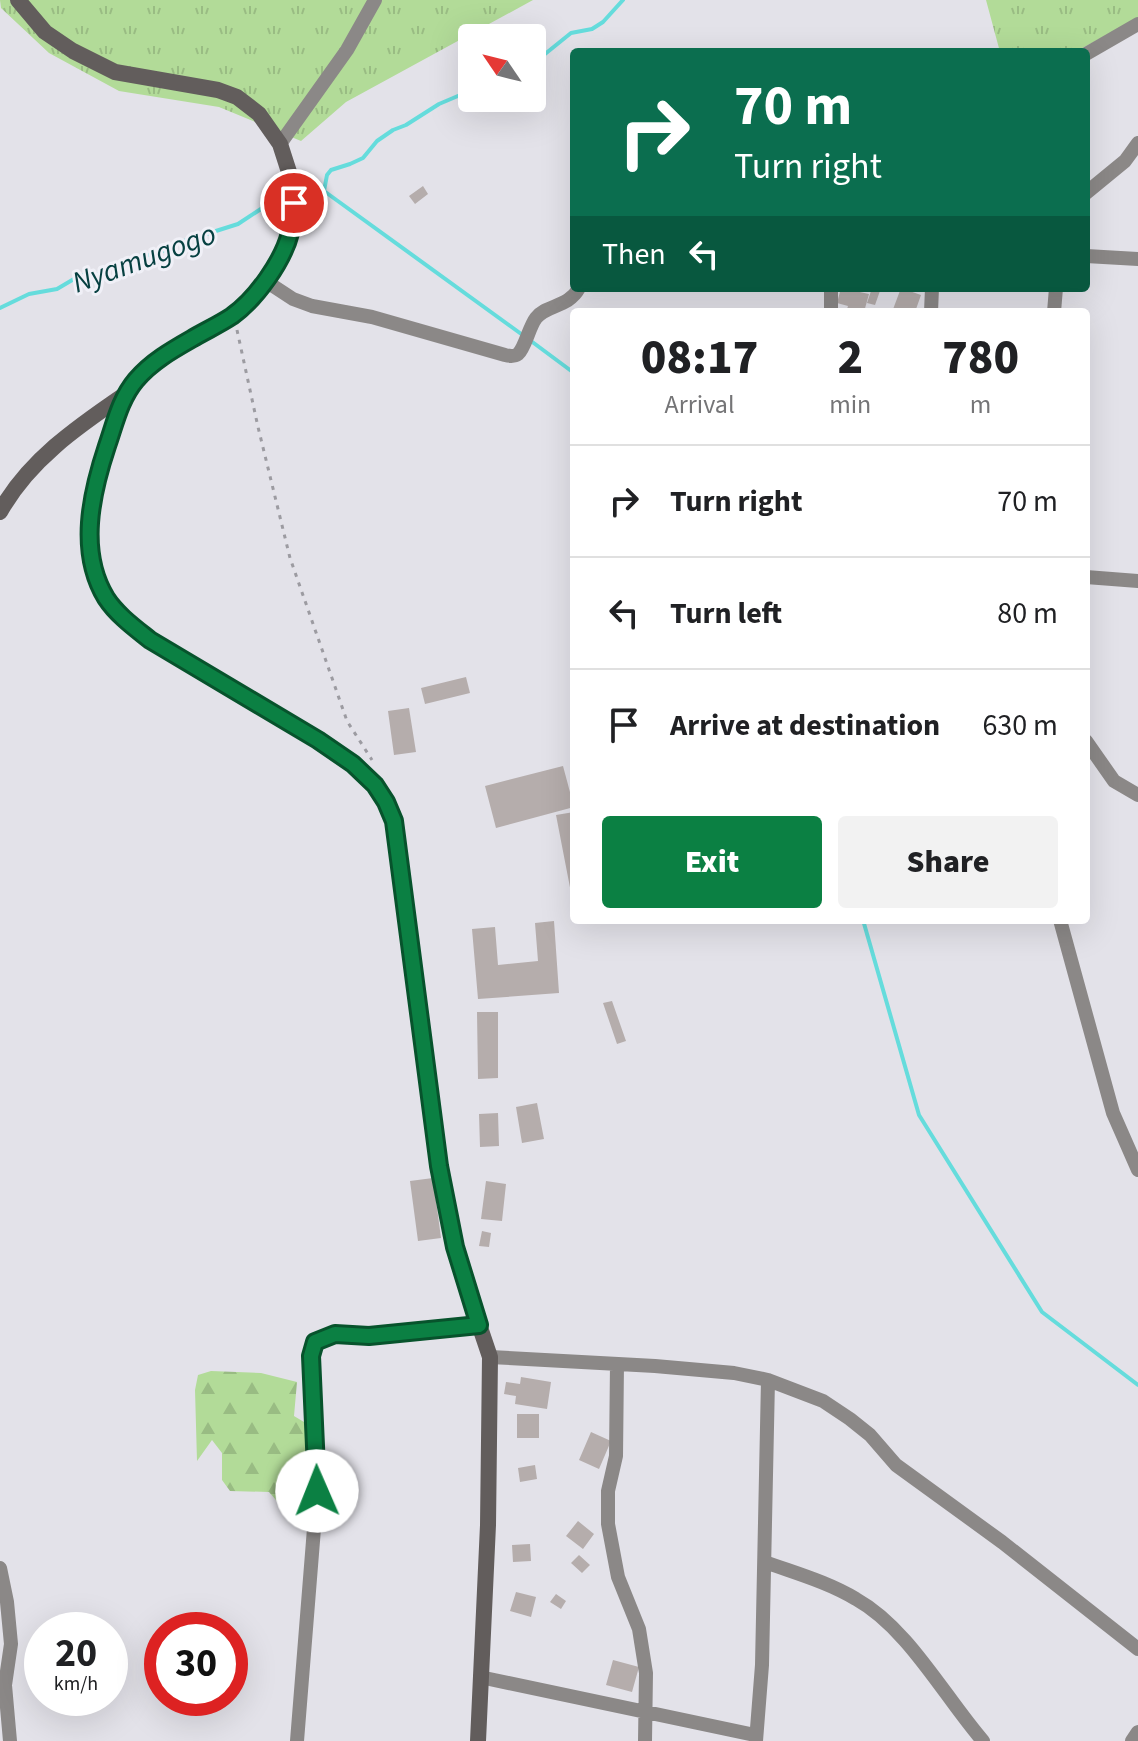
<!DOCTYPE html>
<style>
:root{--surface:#fff;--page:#f2f2f2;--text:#202124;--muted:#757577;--line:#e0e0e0;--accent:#0b8043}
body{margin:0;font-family:"Source Sans 3",sans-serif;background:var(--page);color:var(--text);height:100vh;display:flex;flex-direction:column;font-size:30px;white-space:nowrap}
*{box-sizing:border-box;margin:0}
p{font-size:26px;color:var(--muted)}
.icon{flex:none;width:44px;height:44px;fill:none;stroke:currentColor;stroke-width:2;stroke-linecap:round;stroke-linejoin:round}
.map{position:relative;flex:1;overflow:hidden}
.drawer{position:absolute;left:570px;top:308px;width:520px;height:616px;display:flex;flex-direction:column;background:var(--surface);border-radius:8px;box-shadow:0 8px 32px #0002}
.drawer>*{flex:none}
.guide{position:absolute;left:570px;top:48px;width:520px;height:244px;border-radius:8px;box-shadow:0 8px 32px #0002;background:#0b6e4f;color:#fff;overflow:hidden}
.needle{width:52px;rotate:305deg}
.fabs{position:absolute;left:458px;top:24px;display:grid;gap:16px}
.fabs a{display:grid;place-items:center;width:88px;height:88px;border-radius:8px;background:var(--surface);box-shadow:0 8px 32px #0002;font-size:40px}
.speed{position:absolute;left:24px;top:1612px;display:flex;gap:16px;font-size:40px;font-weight:700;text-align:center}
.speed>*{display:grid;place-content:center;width:104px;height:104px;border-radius:50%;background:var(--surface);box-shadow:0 8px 32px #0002;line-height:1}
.speed small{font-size:20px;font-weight:400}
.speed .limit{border:12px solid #d22;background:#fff;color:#111}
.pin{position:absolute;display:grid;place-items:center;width:68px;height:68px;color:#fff;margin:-34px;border:4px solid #fff;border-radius:50%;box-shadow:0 2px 8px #0007}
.me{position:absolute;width:88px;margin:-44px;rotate:359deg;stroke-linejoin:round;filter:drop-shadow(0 0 6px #0008)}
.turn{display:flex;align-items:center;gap:28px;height:168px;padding:0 32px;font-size:36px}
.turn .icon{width:104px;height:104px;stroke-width:2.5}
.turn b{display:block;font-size:56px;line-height:68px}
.then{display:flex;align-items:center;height:76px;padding:0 32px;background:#0003;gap:16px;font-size:30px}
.eta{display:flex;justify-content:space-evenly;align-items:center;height:136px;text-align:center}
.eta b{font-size:48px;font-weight:800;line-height:56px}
.action{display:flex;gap:16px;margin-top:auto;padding:16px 32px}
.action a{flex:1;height:92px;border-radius:8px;background:var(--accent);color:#fff;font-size:32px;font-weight:800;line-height:92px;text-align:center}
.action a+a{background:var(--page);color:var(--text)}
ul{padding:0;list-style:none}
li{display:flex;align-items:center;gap:24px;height:112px;padding:0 32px;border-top:2px solid var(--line)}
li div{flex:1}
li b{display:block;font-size:30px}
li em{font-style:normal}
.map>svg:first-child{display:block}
</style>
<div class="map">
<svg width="1138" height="1741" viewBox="0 0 1138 1741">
<defs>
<pattern id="grass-tufts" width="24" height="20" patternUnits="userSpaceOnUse" patternTransform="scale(2)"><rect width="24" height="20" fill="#b2db98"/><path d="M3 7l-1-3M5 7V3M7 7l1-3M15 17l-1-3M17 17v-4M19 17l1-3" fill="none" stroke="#99bc83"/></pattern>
<pattern id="forest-firs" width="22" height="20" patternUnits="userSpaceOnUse" patternTransform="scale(2)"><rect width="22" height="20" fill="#b2db98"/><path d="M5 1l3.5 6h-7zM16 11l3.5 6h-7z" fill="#99bc83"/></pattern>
</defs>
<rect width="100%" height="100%" fill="#e3e2e9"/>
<!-- grass -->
<path fill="url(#grass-tufts)" d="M0 0H533L346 102 301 141 219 107 119 91 49 53 1 8Z
M986 0H1138V18L1075 52H1000Z"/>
<!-- forest -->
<path fill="url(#forest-firs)" d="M211 1371 261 1373 297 1382 294 1416 309 1425 314 1473 299 1502 282 1507 269 1492 230 1491 222 1480V1453L212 1440 197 1461 195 1390 198 1375Z"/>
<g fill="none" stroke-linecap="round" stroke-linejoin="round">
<!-- stream -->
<path stroke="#65dcdc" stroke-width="4" d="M532 56 535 54H545L571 33 592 29 603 22 623 0
M324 191 524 336
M302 192 324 191 327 175 331 170 350 164 363 158 377 141 393 130 406 125 439 104 472 90
M0 308 29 294 57 289 79 276 98 274 130 259 159 253 178 243 238 224 270 203 284 197
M531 341 574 373
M863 920 919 1115 1042 1312 1138 1385"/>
</g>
<!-- building -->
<path fill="#b5adac" d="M423 186 428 194 415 204 409 196Z
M841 288 869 294 864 312H846L848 306 837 303Z
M872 288H881L875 305 867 303Z
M901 288 921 295 915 312H892Z
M466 677 470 693 425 704 421 688Z
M409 708 416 752 394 755 388 711Z
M563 766 574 807 496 828 485 786Z
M574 812V903H573L556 815Z
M554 921 559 993 478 999 472 929 495 927 498 965 538 961 535 923Z
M612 1001 626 1041 617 1044 603 1003Z
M477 1012H498V1078L478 1079Z
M537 1103 544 1139 522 1143 516 1107Z
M498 1113 499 1146 480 1147 479 1114Z
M433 1178 441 1238 418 1241 410 1181Z
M486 1181 506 1184 502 1221 481 1219Z
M482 1231 491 1233 489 1247 479 1246Z
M521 1377 551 1382 547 1409 515 1404 516 1396 504 1394 506 1382 520 1384Z
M517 1414H539V1438H517Z
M591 1432 611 1441 599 1469 579 1460Z
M535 1465 537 1479 520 1482 518 1468Z
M578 1521 594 1534 583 1549 566 1536Z
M530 1544 531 1561 513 1562 512 1545Z
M579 1555 590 1565 582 1573 571 1563Z
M516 1592 536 1597 531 1617 510 1611Z
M556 1594 566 1601 561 1609 550 1602Z
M613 1660 639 1667 632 1692 606 1685Z"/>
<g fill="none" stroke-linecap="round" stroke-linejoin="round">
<!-- path -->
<path stroke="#9c9ba1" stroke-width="3" stroke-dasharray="4 6" stroke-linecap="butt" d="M237 330 258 427 290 558 347 721 372 760"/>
<!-- street -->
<path stroke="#8b8887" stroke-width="14" d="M1086 54 1138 24
M280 144 347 50 375 0
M1086 193 1125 161 1138 143
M1086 256 1138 259
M264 280 293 299 312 306 372 317 505 355C509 356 514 357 518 354 525 348 529 327 536 318 547 304 568 308 579 288
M831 312V288
M931 312 932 288
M1054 312 1056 288
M1086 577 1138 581
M1086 741 1114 781 1138 795
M1060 920 1113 1113 1138 1170
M490 1357 655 1366 734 1373 768 1380 823 1401 850 1419 870 1435 896 1465 1002 1542 1138 1649
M617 1364 616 1456 608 1491V1524L618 1577 639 1629 646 1673 645 1741
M765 1562C795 1573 828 1582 856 1599 908 1628 944 1696 983 1741
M0 1568 7 1602 11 1644 5 1685 10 1741
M480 1677 755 1735
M297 1741 317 1491 311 1356 315 1342 335 1334 369 1336 479 1325
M756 1741 762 1665 768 1380
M1132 1741 1138 1732"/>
<!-- secondary -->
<path stroke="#625d5c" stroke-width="16" d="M18 0 45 32 73 51 115 72 218 90 237 97 259 114 280 144 289 172 294 203 290 232 281 257 253 297 233 315 162 356 138 377 124 395 98 472 91 512 89 545 94 571 107 599 125 619 150 640 318 740 353 764 375 785 386 802 394 821 439 1166 449 1223 461 1271 490 1357 488 1525 478 1741
M0 512C28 461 77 427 124 395"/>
</g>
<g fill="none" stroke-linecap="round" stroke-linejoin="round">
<defs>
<path id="route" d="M294 203C293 213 292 223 290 233 283 261 256 299 232 316 220 324 207 330 195 337 174 349 152 361 136 380 120 399 115 423 107 446 91 494 78 552 106 598 117 615 135 628 150 640L318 740 353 764 375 785 386 802 394 821 439 1166 455 1247 479 1325 369 1336 335 1334 315 1342 311 1356 317 1491"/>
</defs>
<!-- route casing -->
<use href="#route" stroke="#07532c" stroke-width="20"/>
<!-- route -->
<use href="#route" stroke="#0b8043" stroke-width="14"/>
</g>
<g text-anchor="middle" stroke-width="6" stroke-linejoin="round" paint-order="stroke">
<!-- water labels -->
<g font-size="30" font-style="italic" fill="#064041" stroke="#f0f0f7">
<text transform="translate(144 258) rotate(-20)" y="10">Nyamugogo</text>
</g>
</g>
</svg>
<div class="fabs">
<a><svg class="needle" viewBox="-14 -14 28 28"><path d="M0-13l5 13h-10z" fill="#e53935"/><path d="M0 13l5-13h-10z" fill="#757577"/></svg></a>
</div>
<div class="speed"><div>20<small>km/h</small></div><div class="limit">30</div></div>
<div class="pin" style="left:294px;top:203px;background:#d93025"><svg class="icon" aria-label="arrive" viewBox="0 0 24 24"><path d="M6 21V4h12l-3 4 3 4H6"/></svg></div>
<svg class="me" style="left:317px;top:1491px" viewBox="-20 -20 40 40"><circle r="19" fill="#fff"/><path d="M0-13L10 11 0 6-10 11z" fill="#0b8043"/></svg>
<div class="guide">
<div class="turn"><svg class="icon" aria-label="right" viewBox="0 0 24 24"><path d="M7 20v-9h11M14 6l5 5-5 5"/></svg><div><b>70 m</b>Turn right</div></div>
<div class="then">Then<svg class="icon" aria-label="left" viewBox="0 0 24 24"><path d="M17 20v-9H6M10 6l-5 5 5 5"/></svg></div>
</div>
<section class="drawer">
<div class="eta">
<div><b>08:17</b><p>Arrival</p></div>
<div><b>2</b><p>min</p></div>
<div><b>780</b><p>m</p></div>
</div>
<ul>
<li><svg class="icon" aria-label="right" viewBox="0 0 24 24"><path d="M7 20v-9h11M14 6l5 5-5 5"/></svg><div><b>Turn right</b></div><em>70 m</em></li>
<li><svg class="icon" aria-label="left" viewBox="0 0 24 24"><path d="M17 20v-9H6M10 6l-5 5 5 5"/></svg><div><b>Turn left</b></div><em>80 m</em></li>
<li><svg class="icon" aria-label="arrive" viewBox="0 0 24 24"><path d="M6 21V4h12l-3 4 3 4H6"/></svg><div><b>Arrive at destination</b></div><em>630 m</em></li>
</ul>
<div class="action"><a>Exit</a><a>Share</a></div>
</section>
</div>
